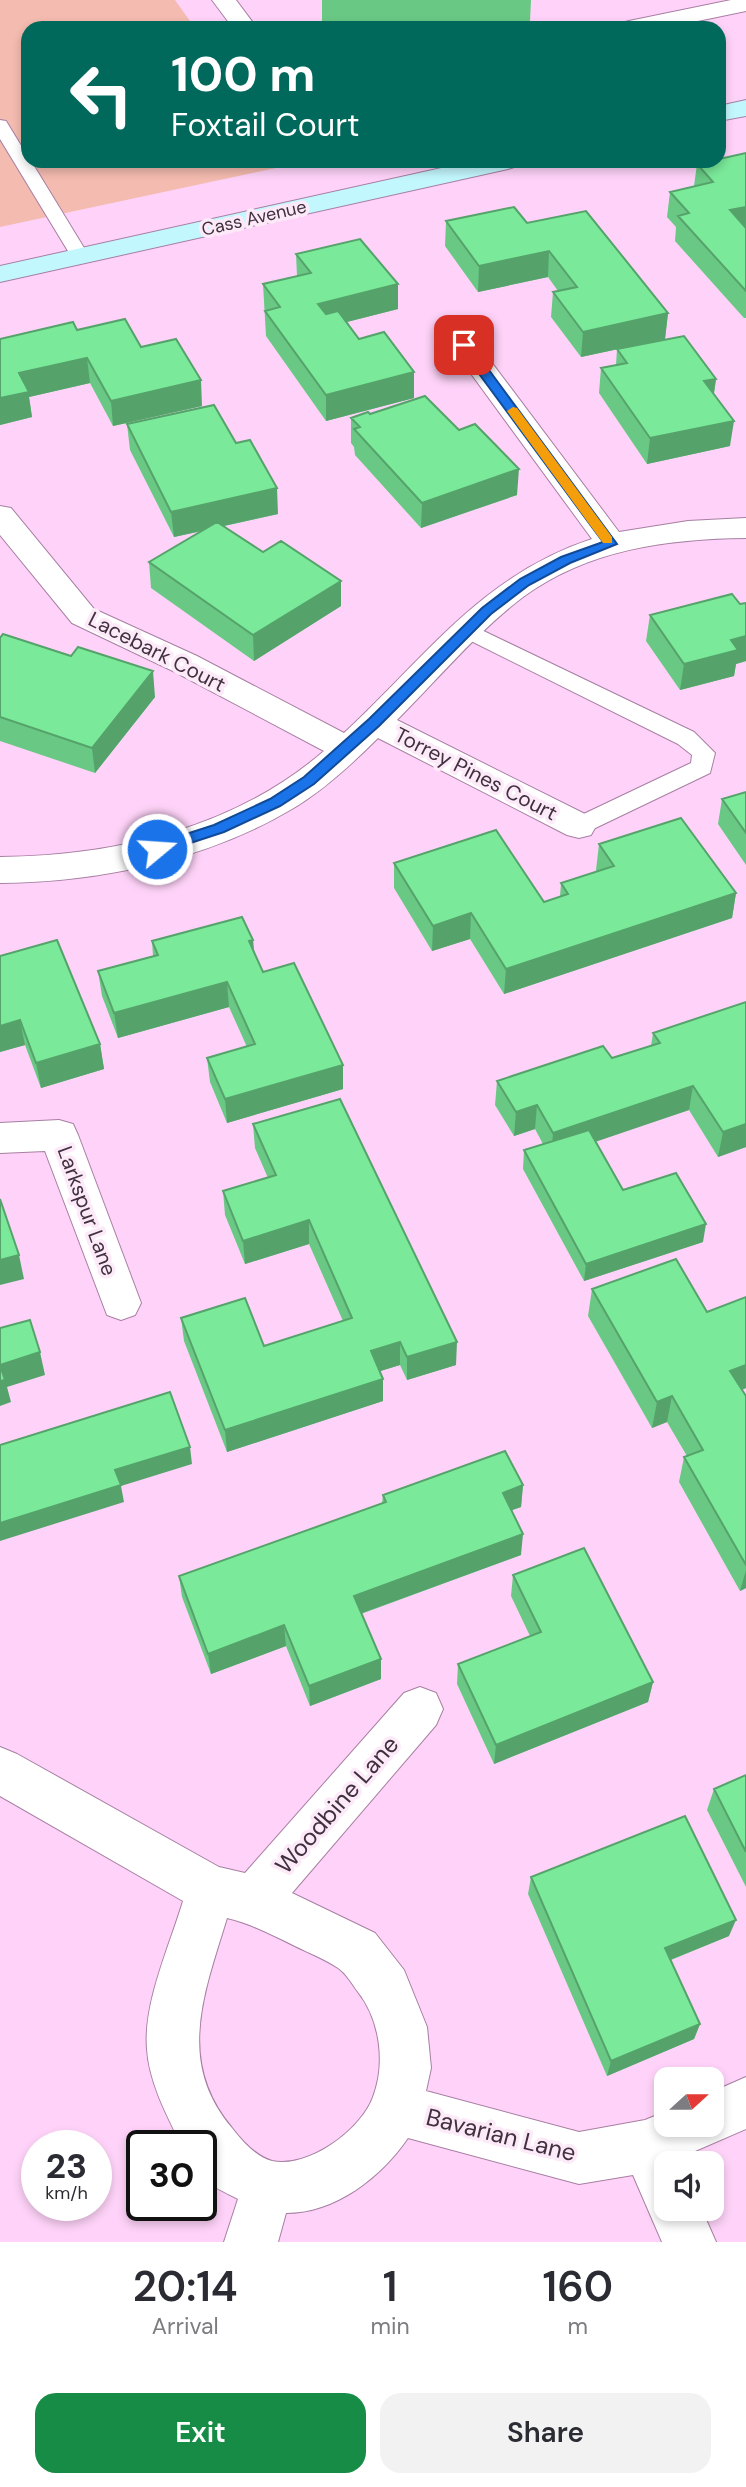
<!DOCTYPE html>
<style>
:root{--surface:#fff;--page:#f2f2f3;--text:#2b2b33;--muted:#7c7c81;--accent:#178c46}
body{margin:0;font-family:"DM Sans",sans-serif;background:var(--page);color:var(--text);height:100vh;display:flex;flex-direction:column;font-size:26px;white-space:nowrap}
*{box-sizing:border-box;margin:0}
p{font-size:23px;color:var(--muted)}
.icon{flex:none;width:38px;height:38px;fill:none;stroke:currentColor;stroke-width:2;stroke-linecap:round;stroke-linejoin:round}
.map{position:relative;height:2242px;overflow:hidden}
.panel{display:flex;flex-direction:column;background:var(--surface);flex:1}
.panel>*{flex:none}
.top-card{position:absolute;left:21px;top:21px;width:705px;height:147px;border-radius:21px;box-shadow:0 4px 10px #0003;background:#00695c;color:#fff;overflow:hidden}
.needle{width:46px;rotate:69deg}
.buttons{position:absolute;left:654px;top:2067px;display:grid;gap:14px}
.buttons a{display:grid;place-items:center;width:70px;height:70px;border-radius:14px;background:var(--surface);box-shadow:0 4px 10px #0003;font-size:35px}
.speed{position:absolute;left:21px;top:2130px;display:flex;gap:14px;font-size:35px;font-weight:700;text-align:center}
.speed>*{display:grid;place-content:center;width:91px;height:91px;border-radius:50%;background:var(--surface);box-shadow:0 4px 10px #0003;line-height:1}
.speed small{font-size:18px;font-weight:400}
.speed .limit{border:4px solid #111;border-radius:10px;background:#fff;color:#111}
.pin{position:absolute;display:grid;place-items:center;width:60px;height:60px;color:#fff;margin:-30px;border-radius:14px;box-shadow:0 4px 10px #0006}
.me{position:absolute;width:77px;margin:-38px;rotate:72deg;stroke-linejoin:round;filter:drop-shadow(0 0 5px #0008)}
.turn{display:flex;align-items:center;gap:24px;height:147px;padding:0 35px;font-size:32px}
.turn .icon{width:91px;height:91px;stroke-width:2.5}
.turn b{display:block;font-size:49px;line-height:60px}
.eta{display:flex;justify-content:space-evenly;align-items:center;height:119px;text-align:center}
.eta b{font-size:42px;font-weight:600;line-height:49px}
.action{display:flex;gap:14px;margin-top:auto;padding:14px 35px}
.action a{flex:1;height:80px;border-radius:21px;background:var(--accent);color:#fff;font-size:28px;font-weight:600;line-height:80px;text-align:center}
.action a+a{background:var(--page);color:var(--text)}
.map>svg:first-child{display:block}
</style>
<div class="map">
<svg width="746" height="2242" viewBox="0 0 746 2242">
<rect width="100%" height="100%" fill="#ffd3f9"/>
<!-- green -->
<path fill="#f4bbb0" d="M0 0H175L195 28H28V161H293L295 164 0 227Z"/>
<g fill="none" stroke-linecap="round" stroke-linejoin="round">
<defs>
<path id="service" d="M0 120 6 121 28 157V161H31L89 256 87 260H73L71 256 0 139Z
M467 623 694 732 715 753 710 773 587 832 579 834 571 832 567 826 571 820 691 763 692 755 678 744 459 635 456 630 459 625Z"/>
<path id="minor" d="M212 0H236L257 28H233Z
M731 0H746V11L664 28H617L621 23 629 21Z
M464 337 474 339 619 532 688 521 746 518V538C667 539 589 549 523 597 477 632 438 679 397 720L591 817 596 826 591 835 579 838 567 835 378 738C352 764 324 790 292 809 206 860 99 882 0 883V857C116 856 235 828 324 751L175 672 72 623 0 535V506L11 508 94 609 197 656 344 733C426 657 482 575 592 539L450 345 454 339Z
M59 1120 73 1124 78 1135 141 1303 135 1315 121 1320 107 1315 45 1151 0 1153V1123Z
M420 1687 436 1693 443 1709 436 1725 292 1893 375 1933 404 1970 427 2027 431 2068 426 2091 579 2132 645 2120 667 2111V2124H712V2092L746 2077V2129L679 2158 681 2163H667V2208H701L716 2242H662L633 2175 579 2184 408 2138C381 2177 336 2213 286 2213L278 2242H224L238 2199C205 2182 201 2184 201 2146H182C167 2116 149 2082 147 2049 143 2003 170 1945 183 1901L0 1796V1747L17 1754 219 1867 245 1873 404 1693ZM227 1918C252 1924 272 1935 295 1946 309 1953 325 1959 338 1968 346 1973 352 1984 358 1992 380 2020 386 2063 373 2097 361 2130 308 2169 272 2161 255 2156 242 2141 232 2128 175 2061 205 1991 227 1918Z"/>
<path id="secondary" d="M746 100V116L719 121V106Z
M473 161H521L517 166 508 169 0 282V266Z"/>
</defs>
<!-- service casing -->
<use href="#service" stroke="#a77fa2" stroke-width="2"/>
<!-- minor casing -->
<use href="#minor" stroke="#a77fa2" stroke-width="2"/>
<!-- secondary casing -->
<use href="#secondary" stroke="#a77fa2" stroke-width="2"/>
<!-- service -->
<use href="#service" fill="#fff" fill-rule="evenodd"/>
<!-- minor -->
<use href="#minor" fill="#fff" fill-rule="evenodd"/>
<!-- secondary -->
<use href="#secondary" fill="#c3f7fe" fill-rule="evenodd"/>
</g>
<!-- wall -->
<path fill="#69c884" d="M322 0H531L530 22H322Z
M746 153V318H744L675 241 676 227 667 217 670 192 694 186 697 164Z
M446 221 527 223 668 313 665 339 581 357 551 317 553 292 558 291 548 277 478 292 445 246Z
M296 254 398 284V309L347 322 359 339 414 372V398L326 421 266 336 263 284 297 276Z
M77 330 141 347 202 406 113 426 90 383 29 397 32 417 0 425V339Z
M617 349 716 379 714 394 730 446 647 464 599 393 601 368 616 365Z
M370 414 517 495 421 528 355 455 354 447 351 443V418Z
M127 424 236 443 278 514 224 526 263 552 341 581V606L254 661 151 588 149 562 202 531 174 537 130 450Z
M746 603V661L736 664 734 676 680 690 646 641 650 615Z
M0 638 155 697 95 773 0 741Z
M746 792V865L718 824 722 799Z
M599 844 736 893 732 918 504 994 470 939 432 951 394 888V863L544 902 560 897 561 883 597 872 596 870Z
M253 940 254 953 263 972 343 1065V1089L227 1123 210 1082 207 1058 247 1047 229 1007 118 1038 102 996 98 971 153 956 152 941Z
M0 956 100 1044 104 1069 41 1088 25 1045 0 1052Z
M746 1002V1147L718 1157 689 1110 596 1141 623 1190 703 1242 584 1281 523 1169 524 1150 543 1144 535 1129 514 1136 495 1105 497 1081 612 1058 651 1046 653 1033Z
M253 1124 456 1365 407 1380 400 1365 380 1371 383 1379V1401L227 1452 184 1341 181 1318 264 1346 343 1321 309 1244 245 1264 225 1215 223 1191 268 1178 255 1148Z
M592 1289 707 1312 746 1297V1388L742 1390 746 1396V1588L740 1591 679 1482 684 1457 687 1456 667 1422 652 1428 588 1316Z
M523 1485 521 1507 512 1510 521 1555 361 1614 381 1659V1679L310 1706 286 1646 211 1674 182 1597 179 1576 382 1503 383 1495Z
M513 1575 653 1682 648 1702 494 1764 457 1684 458 1664 530 1636 511 1596Z
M746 1775V1887L707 1810 714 1789Z
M531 1877 729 1936 671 1960 700 2024 694 2039 607 2076 528 1894Z"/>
<!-- shaded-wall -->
<path fill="#55a36b" d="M746 207V231L730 210Z
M549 251 548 277 478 292 479 266Z
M398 284V309L319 329 318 304Z
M668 313 665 339 581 357 583 332Z
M87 358 90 383 29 397 32 417 0 425V398L19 373Z
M414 372V398L326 421V395Z
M716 379 712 405 704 381Z
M201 380 202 406 113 426 111 401Z
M734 421 730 446 647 464 650 438Z
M519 469 517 495 421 528 422 503Z
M277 488 278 514 174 537 171 512Z
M341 581V606L254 661 253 635Z
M746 636V661L736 664 734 676 680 690 684 664 731 640Z
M153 671 155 697 95 773 92 748Z
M736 893 732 918 504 994 506 969Z
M471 913 470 939 432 951 433 926Z
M253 940 255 965 249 941Z
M227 982 229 1007 118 1038 114 1013Z
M20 1020 25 1045 0 1052V1026Z
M100 1044 104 1069 41 1088 36 1063Z
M343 1065V1089L227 1123 225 1099Z
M693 1086 689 1110 551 1157 553 1133Z
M537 1105 535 1129 514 1136 516 1112Z
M746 1124V1147L718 1157 723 1132Z
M309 1220V1244L245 1264 243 1241Z
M706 1224 703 1242 584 1281 586 1264Z
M19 1255 24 1279 0 1285V1260Z
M400 1342V1365L371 1374V1351Z
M457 1342 456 1365 407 1380V1357Z
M40 1352 45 1375 7 1387 11 1402 0 1406V1365Z
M746 1365V1388L724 1397 730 1371Z
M383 1379V1401L227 1452 225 1430Z
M672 1396 667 1422 652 1428 657 1402Z
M190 1447 192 1464 121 1486 124 1502 0 1541V1523L115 1470Z
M523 1485 521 1507 501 1514 503 1493Z
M523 1534 521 1555 354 1616V1596Z
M746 1570V1588L740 1591Z
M284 1625 286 1646 211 1674 208 1654Z
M381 1659V1679L310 1706 309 1686Z
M653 1682 648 1702 494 1764 496 1745Z
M736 1920 729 1936 660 1964 665 1948Z
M700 2024 694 2039 607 2076 611 2061Z"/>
<!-- building -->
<path fill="#7ae999" stroke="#55a36b" stroke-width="2" d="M746 153V207L730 210 746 228V291L678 216 689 213 670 192 713 182 697 164 712 161H719V159Z
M514 207 527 223 586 211 668 313 583 332 553 292 577 287 549 251 479 266 446 221Z
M360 239 398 284 318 304 326 314 338 311 359 339 384 332 414 372 326 395 265 311 280 307 263 284 311 273 296 254Z
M125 319 141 347 176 339 201 380 111 401 87 358 19 373 29 392 0 398V339L73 322 77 330Z
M684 336 716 379 704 381 734 421 650 438 601 368 627 363 617 349Z
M425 396 459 430 475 424 519 469 422 503 354 429 360 427 351 418 368 412 370 414Z
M214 405 236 443 250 440 277 488 171 512 127 424Z
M217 522 263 552 281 541 341 581 253 635 149 562Z
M732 594 740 604 746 603V636L731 640 738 650 684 664 650 615Z
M3 634 71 656 78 647 153 671 92 748 0 717V638Z
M746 792V833L722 799Z
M681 818 736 893 506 969 471 913 433 926 394 863 496 830 544 902 568 894 561 883 614 866 599 844Z
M242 917 253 940 249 941 263 972 294 963 343 1065 225 1099 207 1058 255 1044 227 982 114 1013 98 971 158 955 152 941Z
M57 940 100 1044 36 1063 20 1020 0 1026V956Z
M746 1002V1124L723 1132 693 1086 553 1133 537 1105 516 1112 497 1081 603 1046 612 1058 660 1043 653 1033Z
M340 1099 457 1342 407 1357 400 1342 371 1351 383 1379 225 1430 181 1318 245 1298 264 1346 352 1318 309 1220 243 1241 223 1191 276 1175 253 1124Z
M589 1130 623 1190 676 1173 706 1224 586 1264 524 1150Z
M0 1199 19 1255 0 1260Z
M676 1259 707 1312 746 1297V1365L730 1371 746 1396V1565L684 1457 703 1450 672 1396 657 1402 592 1289Z
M30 1320 40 1352 0 1365 5 1380 0 1381V1328Z
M170 1392 190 1447 115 1470 121 1485 0 1523V1445Z
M505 1451 523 1485 503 1493 523 1534 354 1596 381 1659 309 1686 284 1625 208 1654 179 1576 386 1502 383 1495Z
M584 1548 653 1682 496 1745 458 1664 541 1632 513 1575Z
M746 1775V1852L714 1789Z
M685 1816 736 1920 665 1948 700 2024 611 2061 531 1877Z"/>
<!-- route -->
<path fill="#1a73e8" stroke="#114b97" stroke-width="2" d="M460 343H469L617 544 570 563 529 585 491 614 379 726 314 784 280 806 224 832 157 854 152 853 150 849 152 845 214 825 270 799 304 777 369 719 482 608 520 579 561 557 603 542 460 348Z"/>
<!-- slow -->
<path fill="#f59e0b" d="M513 407 517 408 612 537V543H603L507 411Z"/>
<g text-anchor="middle" stroke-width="7" stroke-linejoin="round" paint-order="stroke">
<!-- far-street labels -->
<g font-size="18" fill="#41303f" stroke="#fceaf9">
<text transform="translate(254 218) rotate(-13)" y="6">Cass Avenue</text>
</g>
<!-- street labels -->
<g font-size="21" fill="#41303f" stroke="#fceaf9">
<text transform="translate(157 652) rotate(27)" y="7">Lacebark Court</text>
<text transform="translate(476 774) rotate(27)" y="7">Torrey Pines Court</text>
<text transform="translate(87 1211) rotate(70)" y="7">Larkspur Lane</text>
</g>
<!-- near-street labels -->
<g font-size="24" fill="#41303f" stroke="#fceaf9">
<text transform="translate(337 1805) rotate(-49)" y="8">Woodbine Lane</text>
<text transform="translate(501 2135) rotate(14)" y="8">Bavarian Lane</text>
</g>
</g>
</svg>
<div class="buttons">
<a><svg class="needle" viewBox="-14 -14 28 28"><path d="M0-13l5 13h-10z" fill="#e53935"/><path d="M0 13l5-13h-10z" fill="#7c7c81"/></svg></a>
<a><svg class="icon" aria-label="sound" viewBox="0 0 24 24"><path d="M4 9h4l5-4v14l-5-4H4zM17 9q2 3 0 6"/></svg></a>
</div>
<div class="speed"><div>23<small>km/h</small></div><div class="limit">30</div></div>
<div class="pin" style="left:464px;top:345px;background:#d93025"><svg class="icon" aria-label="arrive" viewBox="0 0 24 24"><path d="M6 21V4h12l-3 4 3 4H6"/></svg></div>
<svg class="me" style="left:157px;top:849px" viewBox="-20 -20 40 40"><circle r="17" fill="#1a73e8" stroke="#fff" stroke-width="3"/><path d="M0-11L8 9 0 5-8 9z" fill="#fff"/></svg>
<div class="top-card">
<div class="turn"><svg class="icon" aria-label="left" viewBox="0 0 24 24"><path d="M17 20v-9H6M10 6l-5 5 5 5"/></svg><div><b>100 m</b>Foxtail Court</div></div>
</div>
</div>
<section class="panel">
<div class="eta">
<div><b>20:14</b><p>Arrival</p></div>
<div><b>1</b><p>min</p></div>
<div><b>160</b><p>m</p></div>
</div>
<div class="action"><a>Exit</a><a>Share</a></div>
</section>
